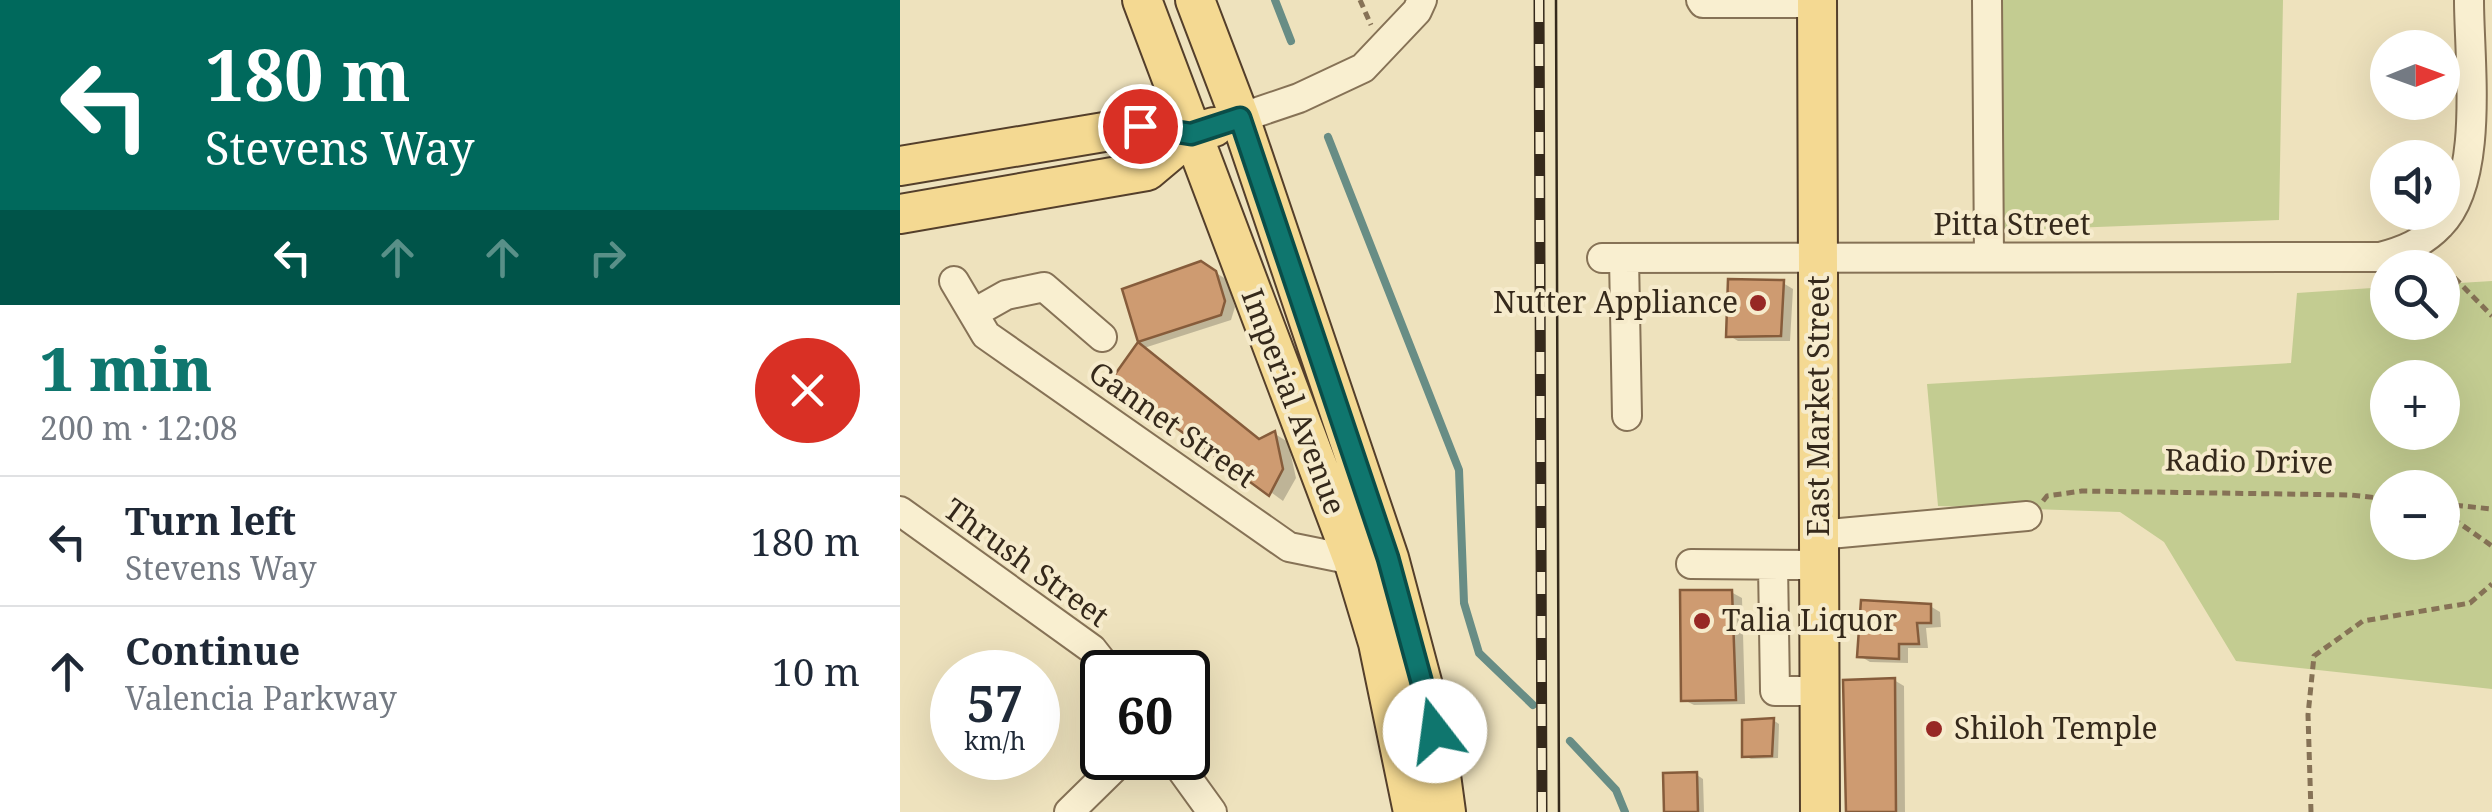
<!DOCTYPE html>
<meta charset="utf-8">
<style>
:root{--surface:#fff;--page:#f6f6f7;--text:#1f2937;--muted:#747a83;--line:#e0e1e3;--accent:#0f766e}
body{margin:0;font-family:"Noto Serif",serif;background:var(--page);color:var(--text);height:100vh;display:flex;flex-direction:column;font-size:38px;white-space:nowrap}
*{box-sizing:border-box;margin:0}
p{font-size:32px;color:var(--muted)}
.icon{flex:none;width:55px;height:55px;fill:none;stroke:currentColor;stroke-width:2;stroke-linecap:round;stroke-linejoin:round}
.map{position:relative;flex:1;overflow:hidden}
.side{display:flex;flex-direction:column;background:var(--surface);width:900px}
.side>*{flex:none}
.hud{background:#00695c;color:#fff;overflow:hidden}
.needle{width:65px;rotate:89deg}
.buttons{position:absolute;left:1470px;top:30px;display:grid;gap:20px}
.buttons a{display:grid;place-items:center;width:90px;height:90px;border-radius:50%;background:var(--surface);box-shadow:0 10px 40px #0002;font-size:50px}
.speed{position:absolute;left:30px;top:650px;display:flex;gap:20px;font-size:50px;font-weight:700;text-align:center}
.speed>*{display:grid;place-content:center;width:130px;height:130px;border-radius:50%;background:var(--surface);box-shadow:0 10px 40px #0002;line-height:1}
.speed small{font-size:25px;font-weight:400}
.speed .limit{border:5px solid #111;border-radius:15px;background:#fff;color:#111}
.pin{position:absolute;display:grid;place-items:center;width:85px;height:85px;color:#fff;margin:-42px;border:5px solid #fff;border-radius:50%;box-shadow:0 2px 10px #0007}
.me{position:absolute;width:110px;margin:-55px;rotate:345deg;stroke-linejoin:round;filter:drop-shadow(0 0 8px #0008)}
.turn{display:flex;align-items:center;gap:35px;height:210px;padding:0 40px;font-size:45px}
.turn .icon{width:130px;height:130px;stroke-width:2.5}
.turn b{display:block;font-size:70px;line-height:85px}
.lanes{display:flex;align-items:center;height:95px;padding:0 40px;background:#0003;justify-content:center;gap:50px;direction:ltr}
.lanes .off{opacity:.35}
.round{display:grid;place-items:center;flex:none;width:105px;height:105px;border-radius:52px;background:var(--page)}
.headline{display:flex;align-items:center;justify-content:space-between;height:170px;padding:0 40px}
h1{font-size:60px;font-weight:800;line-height:75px;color:var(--accent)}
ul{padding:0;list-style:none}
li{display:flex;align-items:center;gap:30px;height:130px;padding:0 40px;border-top:2px solid var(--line)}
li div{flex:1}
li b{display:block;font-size:38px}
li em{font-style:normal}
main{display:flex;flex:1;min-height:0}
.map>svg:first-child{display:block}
</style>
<main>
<section class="side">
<div class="hud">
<div class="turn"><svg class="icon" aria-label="left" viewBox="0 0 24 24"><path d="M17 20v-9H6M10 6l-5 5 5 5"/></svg><div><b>180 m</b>Stevens Way</div></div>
<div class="lanes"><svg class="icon" aria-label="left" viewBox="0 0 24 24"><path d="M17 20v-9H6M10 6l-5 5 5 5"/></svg><svg class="icon off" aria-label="ahead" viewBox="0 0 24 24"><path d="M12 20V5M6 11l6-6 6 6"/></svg><svg class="icon off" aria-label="ahead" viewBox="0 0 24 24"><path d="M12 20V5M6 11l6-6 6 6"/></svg><svg class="icon off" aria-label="right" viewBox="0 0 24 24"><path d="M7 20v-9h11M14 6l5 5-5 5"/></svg></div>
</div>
<div class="headline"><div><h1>1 min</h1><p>200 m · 12:08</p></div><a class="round" style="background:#d93025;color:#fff"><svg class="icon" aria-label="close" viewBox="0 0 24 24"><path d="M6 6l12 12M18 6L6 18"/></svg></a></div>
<ul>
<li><svg class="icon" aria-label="left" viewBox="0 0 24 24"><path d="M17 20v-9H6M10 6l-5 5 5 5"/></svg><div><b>Turn left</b><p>Stevens Way</p></div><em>180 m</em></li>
<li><svg class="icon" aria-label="ahead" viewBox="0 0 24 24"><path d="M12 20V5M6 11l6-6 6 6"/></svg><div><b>Continue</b><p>Valencia Parkway</p></div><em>10 m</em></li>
</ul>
</section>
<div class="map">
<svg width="1592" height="812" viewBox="0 0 1592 812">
<rect width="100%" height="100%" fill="#eee2bd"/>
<!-- green -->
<path fill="#c3cc91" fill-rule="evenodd" d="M1093 0H1383L1379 220 1095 231Z
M1592 281V689L1336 661 1264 542 1220 512 1038 506 1027 384 1391 363 1397 293 1487 287 1488 322H1542L1543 284ZM1488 378H1542V432H1488ZM1488 488H1542V542H1488Z"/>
<!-- shadow -->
<path fill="#0003" d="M301 264 326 279 335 307 331 320 244 348 362 441 375 434 388 442 396 478 383 501 215 379 241 342 225 290Z
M883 283 893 289 890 341H838L828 335Z
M831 592 842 598 845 704 794 705 784 700Z
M1030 606 1040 612 1041 627 1026 628 1028 648H1008V663L970 662 960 656Z
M994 680 1004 686 1005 812H948Z
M873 720 879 724 878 758 851 759 845 756Z
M797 775 803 779 804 812H766Z"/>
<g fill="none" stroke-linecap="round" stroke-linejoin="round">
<!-- stream -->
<path stroke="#688d85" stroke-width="8" d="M375 0 391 41
M428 137 559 470 564 603 579 653 633 705
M670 741 716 790 725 812"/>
</g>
<!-- building -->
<path fill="#ce9b71" stroke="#865c3b" stroke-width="2.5" d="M301 261 316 271 325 301 321 315 238 342 222 289Z
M828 279 884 280 881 336 826 337Z
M238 342 359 439 375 431 383 469 369 496 211 380Z
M780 590H832L836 700 781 701Z
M961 600 1031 604V623H1017L1019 644H999V659L957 657Z
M995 678 996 812H946L943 680Z
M874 718 872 756 842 757V720Z
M797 772 798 812H764L763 773Z"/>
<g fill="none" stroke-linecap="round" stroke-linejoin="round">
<defs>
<path id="minor" d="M801 0 803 3H917
M1087 0 1089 257
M340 118 399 98 463 68 517 11 522 0
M702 258 1480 257C1503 251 1523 243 1540 225 1585 180 1569 60 1569 0
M724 258 727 416
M54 281 86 335 389 547 453 560 467 559
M74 313 106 295 144 287 202 337
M0 511 192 649 210 672
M918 535 1127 516
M791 564 918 565
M873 565 875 691H918
M273 758 312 812
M169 812 224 758"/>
<path id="major" d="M242 0 453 560 478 643 513 812
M295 0 340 118 489 558 535 731 546 812
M917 0 920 812
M0 166 240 126 291 134
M0 214 247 171 291 134 314 127"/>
</defs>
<!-- minor casing -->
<use href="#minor" stroke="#867256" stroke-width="32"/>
<!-- major casing -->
<use href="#major" stroke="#543f2b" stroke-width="42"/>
<!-- path -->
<path stroke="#867256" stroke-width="5" stroke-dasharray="8 5" stroke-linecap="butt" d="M460 0 471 25
M1536 259 1592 316
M1143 501 1147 496 1182 491 1451 495 1488 499
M1542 504 1592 509
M1542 511 1592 546
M1411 812 1408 715 1414 656 1463 621 1570 603 1592 584"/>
<!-- minor -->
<use href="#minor" stroke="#f9efd0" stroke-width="28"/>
<!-- major -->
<use href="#major" stroke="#f4d992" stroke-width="38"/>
<!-- tram -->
<path stroke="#35291b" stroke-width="2.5" d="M656 0 659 812"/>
<defs>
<path id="rail" d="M639 0 642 812"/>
</defs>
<!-- rail casing -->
<use href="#rail" stroke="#35291b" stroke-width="11"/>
<!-- rail -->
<use href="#rail" stroke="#f6ebcc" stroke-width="8" stroke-dasharray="22" stroke-linecap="butt"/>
</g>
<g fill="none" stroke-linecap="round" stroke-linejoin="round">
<defs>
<path id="route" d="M240 126 291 134 340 118 488 558 535 731"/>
</defs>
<!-- route casing -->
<use href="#route" stroke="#0a4d48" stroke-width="25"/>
<!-- route -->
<use href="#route" stroke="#0f766e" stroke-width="18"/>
</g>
<!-- markers -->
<g fill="#972825" stroke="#f6ebcc" stroke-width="4">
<circle cx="858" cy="303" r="10"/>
<circle cx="802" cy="621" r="10"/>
<circle cx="1034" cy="729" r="10"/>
</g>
<g text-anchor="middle" stroke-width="8" stroke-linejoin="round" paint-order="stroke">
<!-- street labels -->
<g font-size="30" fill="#35291b" stroke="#f6ebcc">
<text x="1112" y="235">Pitta Street</text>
<text transform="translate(393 402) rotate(69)" y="10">Imperial Avenue</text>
<text transform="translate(919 406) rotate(-90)" y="10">East Market Street</text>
<text transform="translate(272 425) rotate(35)" y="10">Gannet Street</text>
<text transform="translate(1349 462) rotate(1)" y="10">Radio Drive</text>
<text transform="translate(126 563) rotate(36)" y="10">Thrush Street</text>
</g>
<!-- poi labels -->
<g font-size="30" fill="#35291b" stroke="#f6ebcc" text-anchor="start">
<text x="838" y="313" text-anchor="end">Nutter Appliance</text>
<text x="822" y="631">Talia Liquor</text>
<text x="1054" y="739">Shiloh Temple</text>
</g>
</g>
</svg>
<div class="buttons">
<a><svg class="needle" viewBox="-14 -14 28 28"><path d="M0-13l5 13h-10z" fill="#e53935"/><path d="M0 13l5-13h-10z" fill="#747a83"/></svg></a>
<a><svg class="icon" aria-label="sound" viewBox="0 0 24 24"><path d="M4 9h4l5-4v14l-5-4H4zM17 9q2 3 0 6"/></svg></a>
<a><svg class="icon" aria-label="search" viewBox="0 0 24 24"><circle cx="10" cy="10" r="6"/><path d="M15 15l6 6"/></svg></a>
<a>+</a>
<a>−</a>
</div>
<div class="speed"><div>57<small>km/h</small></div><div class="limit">60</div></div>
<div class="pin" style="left:240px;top:126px;background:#d93025"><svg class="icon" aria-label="arrive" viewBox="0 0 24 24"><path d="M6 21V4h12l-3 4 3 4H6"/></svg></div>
<svg class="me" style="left:535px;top:731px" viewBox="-20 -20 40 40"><circle r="19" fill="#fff"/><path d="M0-13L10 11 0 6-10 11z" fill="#0f766e"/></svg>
</div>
</main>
